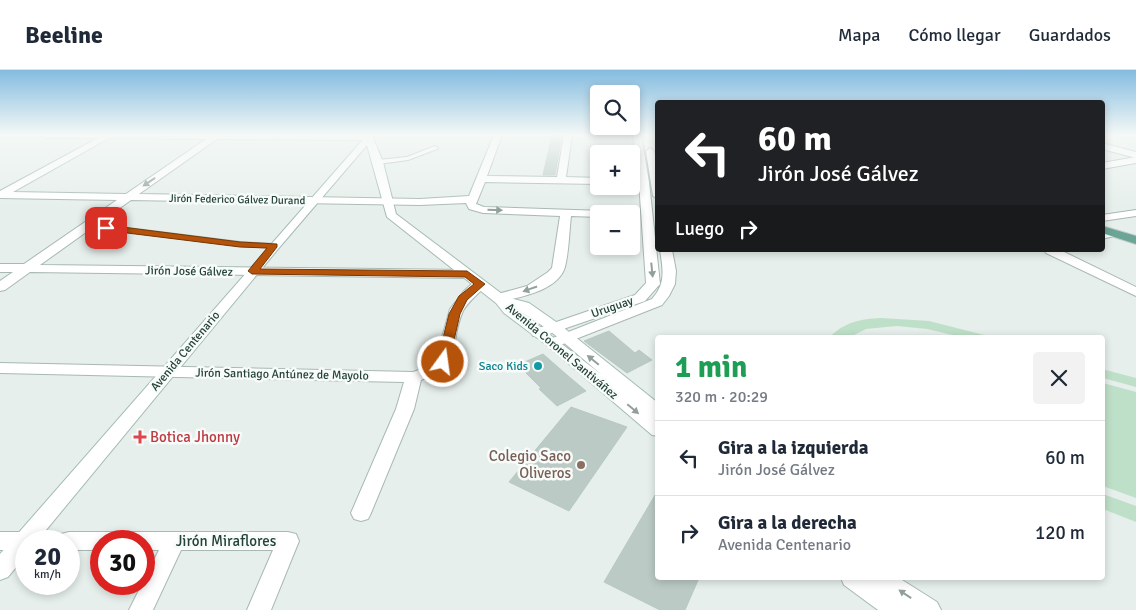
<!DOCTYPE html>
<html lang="es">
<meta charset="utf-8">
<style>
:root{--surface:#fff;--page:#f2f2f3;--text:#1f2937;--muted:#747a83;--line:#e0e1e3}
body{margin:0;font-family:Signika,sans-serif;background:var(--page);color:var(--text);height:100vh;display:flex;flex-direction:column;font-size:19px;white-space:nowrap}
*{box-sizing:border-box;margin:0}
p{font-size:16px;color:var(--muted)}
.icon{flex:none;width:28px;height:28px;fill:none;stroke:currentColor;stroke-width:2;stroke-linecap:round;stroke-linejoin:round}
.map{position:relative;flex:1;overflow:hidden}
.drawer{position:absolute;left:655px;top:265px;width:450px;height:245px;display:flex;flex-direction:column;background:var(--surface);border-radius:5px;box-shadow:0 2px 8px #0003}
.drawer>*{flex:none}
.top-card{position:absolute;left:655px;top:30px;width:450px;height:152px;border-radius:5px;box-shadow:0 2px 8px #0003;background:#202124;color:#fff;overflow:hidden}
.fabs{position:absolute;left:590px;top:15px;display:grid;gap:10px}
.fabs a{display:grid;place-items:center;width:50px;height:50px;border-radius:5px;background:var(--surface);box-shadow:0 2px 8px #0003;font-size:25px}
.speed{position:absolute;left:15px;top:460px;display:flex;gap:10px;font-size:25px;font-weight:700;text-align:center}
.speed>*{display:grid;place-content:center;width:65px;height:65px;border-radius:50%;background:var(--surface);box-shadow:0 2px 8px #0003;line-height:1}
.speed small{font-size:12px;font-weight:400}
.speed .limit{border:8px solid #d22;background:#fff;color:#111}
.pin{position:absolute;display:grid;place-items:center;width:42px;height:42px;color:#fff;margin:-21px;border-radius:10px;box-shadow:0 2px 8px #0006}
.me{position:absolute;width:55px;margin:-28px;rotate:14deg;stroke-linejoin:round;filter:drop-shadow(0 0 4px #0008)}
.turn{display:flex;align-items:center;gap:18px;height:105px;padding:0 20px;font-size:22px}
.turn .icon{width:65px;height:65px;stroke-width:2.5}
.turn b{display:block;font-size:35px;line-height:42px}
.then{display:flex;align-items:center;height:48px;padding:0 20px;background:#0003;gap:10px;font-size:19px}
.round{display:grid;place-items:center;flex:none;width:52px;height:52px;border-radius:5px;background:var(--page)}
.head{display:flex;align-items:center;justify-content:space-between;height:85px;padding:0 20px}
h1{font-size:30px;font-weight:800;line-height:38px;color:#1e9e55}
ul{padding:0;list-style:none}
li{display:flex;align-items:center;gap:15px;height:75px;padding:0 20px;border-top:1px solid var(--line)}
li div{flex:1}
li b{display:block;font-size:19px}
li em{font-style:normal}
header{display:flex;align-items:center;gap:30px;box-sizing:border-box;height:70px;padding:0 25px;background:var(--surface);border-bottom:1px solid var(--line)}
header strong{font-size:24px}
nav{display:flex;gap:28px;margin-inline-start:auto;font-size:18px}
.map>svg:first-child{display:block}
</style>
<header>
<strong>Beeline</strong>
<nav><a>Mapa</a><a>Cómo llegar</a><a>Guardados</a></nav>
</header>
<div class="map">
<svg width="1136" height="540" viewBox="0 0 1136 540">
<rect width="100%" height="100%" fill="#e6efeb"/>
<!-- green -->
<path fill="#bfe0c8" d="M881 248 929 251 992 267H961L927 259 897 256 866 259 850 267H830C844 252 861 249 881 248Z
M1102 299 1136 308V317L1103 308Z
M1103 313 1136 322V428L1103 416Z
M1103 424 1136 436V452L1103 439Z"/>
<!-- building -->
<path fill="#bbcac4" stroke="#b8c9c2" d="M552 65H562L555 105H543Z
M609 261 635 283 639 280 652 290 627 303 584 271Z
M543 284 567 305 586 321 557 336 539 319 541 318 518 295Z
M571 337 627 357 569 441 509 412Z
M658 420V508H699L685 540H660L604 512Z"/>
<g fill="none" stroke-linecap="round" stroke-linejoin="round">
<defs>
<path id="lane" d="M435 76 438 78 437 79 408 90 378 94 375 92 378 90 407 87Z
M88 153 240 172 274 174 277 176 274 178 240 176 86 156V154Z"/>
<path id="street" d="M42 65H369L373 68 372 70 217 69 139 124 420 129 469 126 494 65H502L487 106 557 107 564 65H572L566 107 599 108V114L485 112 476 134 484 137 604 141 609 144H599V147L571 146C569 163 569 181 565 197 558 221 520 227 499 232L492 228 494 225 527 216 548 202 552 198 560 146 483 143 469 139 466 133 420 135 131 130 40 195 467 200 473 204 467 208 30 202 5 220 0 221V211L13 202H0V194H24L117 130 0 128V121L98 68H46ZM109 68 206 69 126 124 13 122Z
M633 65H641L649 112 660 214 645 231 543 266H533L531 263 533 260 635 225 646 213 639 112Z
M650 78 654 81 658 97V129L653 126 646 81Z
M1136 87V93L1102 99V93Z
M1136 140V146L1102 151V145Z
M1114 160 1118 161 1120 163 1118 165 1102 169V162Z
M660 180H672L676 201 675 214 669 226 662 235 558 276H548L545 273 548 270 652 229C666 214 663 199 660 180Z
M1044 180H1060L1136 217V226L1046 183Z
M480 210 487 214C479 224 469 230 463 241 448 274 465 295 421 310L414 339 371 443 368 449 361 451 354 449 351 443 396 339 404 312 0 303V293L413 302 422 299 436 289 450 239 464 221 475 211Z
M0 462H26L34 464 37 471H26V480H0Z
M69 462H288L296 464 299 471 271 540H247L273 480H181L153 540H129L159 480H144V471H101V480H69V471H58L61 464Z"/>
<path id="secondary" d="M367 65H375L373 68 383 92 396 144 506 227 529 233 559 254 658 333V349L655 348 658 350V366L652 365 548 276 504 243 496 233 387 147 367 75 278 179 37 471H26V485L8 507 0 510V484ZM515 238 549 260 602 305Z
M1102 73 1136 82V88L1102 79Z
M841 508H899L937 532 941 540H878L844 515Z"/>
<path id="primary" d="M1102 156 1136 166V174L1102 163Z"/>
</defs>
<!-- lane casing -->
<use href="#lane" stroke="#a8b8b2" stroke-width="2"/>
<!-- street casing -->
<use href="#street" stroke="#a8b8b2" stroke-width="2"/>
<!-- secondary casing -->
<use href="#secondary" stroke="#a4bbb3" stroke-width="2"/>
<!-- primary casing -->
<use href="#primary" stroke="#c2cac8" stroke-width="2"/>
<!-- lane -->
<use href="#lane" fill="#fff" fill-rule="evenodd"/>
<!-- street -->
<use href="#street" fill="#fff" fill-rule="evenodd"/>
<!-- secondary -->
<use href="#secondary" fill="#fff" fill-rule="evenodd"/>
<!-- primary -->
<use href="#primary" fill="#6aa596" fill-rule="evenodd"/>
</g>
<!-- one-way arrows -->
<defs><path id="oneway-solid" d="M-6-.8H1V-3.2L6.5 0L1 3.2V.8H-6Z" transform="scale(1.25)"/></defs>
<g fill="#92a09c">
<use href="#oneway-solid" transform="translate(149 112) rotate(146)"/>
<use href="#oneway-solid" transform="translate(495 140) rotate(2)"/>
<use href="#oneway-solid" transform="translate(652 200) rotate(84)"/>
<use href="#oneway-solid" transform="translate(530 219) rotate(161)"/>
<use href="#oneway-solid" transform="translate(593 290) rotate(-141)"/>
<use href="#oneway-solid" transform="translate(633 339) rotate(40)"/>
<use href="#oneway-solid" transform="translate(905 524) rotate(-146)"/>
</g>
<!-- sky -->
<linearGradient id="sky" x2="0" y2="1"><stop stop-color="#84bce0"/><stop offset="0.46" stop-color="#f4f8f6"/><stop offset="1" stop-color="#f4f8f6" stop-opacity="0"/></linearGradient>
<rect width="1136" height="140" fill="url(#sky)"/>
<!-- route -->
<path fill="#b45309" stroke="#753606" d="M106 155 240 172 277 174V177L260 199 467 201 485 214 467 230 460 244 449 292 443 296 437 292 449 244 459 226 474 214 465 207 252 204 248 201 267 178 240 177 103 160V156Z"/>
<!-- markers -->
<circle fill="#0f9aa8" stroke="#f7fbf9" stroke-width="2" cx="538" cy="296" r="5"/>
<path fill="#e0444e" stroke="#f7fbf9" stroke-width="2" d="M137.5 359.5h5v5h5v5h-5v5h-5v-5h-5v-5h5z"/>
<circle fill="#8d6e63" stroke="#f7fbf9" stroke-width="2" cx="581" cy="395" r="5"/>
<g text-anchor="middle" stroke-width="5" stroke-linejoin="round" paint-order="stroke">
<!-- far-street labels -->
<g font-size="11" fill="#24423a" stroke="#f7fbf9">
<text transform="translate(237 129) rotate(1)" y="4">Jirón Federico Gálvez Durand</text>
</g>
<!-- street labels -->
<g font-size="12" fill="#24423a" stroke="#f7fbf9">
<text transform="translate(189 201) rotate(1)" y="4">Jirón José Gálvez</text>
<text transform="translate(612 237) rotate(-19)" y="4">Uruguay</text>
<text transform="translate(185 281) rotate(-50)" y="4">Avenida Centenario</text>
<text transform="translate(562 281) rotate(40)" y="4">Avenida Coronel Santiváñez</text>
<text transform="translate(282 304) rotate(1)" y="4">Jirón Santiago Antúnez de Mayolo</text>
</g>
<!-- culture labels -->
<g font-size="12" fill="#0d838f" stroke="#f7fbf9" text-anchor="end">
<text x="528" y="300">Saco Kids</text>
</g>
<!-- near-health labels -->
<g font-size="15" fill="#be3a42" stroke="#f7fbf9" text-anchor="start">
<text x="150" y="372">Botica Jhonny</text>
</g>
<!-- near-education labels -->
<g font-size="15" fill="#785e54" stroke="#f7fbf9" text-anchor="end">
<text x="571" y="391">Colegio Saco<tspan x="571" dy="17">Oliveros</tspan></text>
</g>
<!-- near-street labels -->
<g font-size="15" fill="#24423a" stroke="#f7fbf9">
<text x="226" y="476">Jirón Miraflores</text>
</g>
</g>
</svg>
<div class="fabs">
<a><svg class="icon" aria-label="search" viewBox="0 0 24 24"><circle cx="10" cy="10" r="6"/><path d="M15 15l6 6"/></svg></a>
<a>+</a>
<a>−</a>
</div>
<div class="speed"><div>20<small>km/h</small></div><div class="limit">30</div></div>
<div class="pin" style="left:106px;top:158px;background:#d93025"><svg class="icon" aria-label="arrive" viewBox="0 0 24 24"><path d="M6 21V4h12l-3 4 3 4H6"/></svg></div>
<svg class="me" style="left:443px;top:292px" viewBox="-20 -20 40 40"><circle r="17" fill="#b45309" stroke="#fff" stroke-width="3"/><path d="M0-11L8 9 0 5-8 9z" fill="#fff"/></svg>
<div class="top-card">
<div class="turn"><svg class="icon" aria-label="left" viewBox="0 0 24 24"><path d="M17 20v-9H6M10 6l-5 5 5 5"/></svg><div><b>60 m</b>Jirón José Gálvez</div></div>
<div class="then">Luego<svg class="icon" aria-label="right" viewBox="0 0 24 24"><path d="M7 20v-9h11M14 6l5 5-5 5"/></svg></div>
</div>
<section class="drawer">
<div class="head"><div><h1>1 min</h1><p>320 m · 20:29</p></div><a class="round"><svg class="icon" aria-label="close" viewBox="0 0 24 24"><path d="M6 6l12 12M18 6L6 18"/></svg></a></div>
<ul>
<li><svg class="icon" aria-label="left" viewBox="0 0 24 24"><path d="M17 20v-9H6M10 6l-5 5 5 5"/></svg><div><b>Gira a la izquierda</b><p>Jirón José Gálvez</p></div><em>60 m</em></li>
<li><svg class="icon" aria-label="right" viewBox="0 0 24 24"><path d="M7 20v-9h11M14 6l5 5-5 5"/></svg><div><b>Gira a la derecha</b><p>Avenida Centenario</p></div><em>120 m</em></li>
</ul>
</section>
</div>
